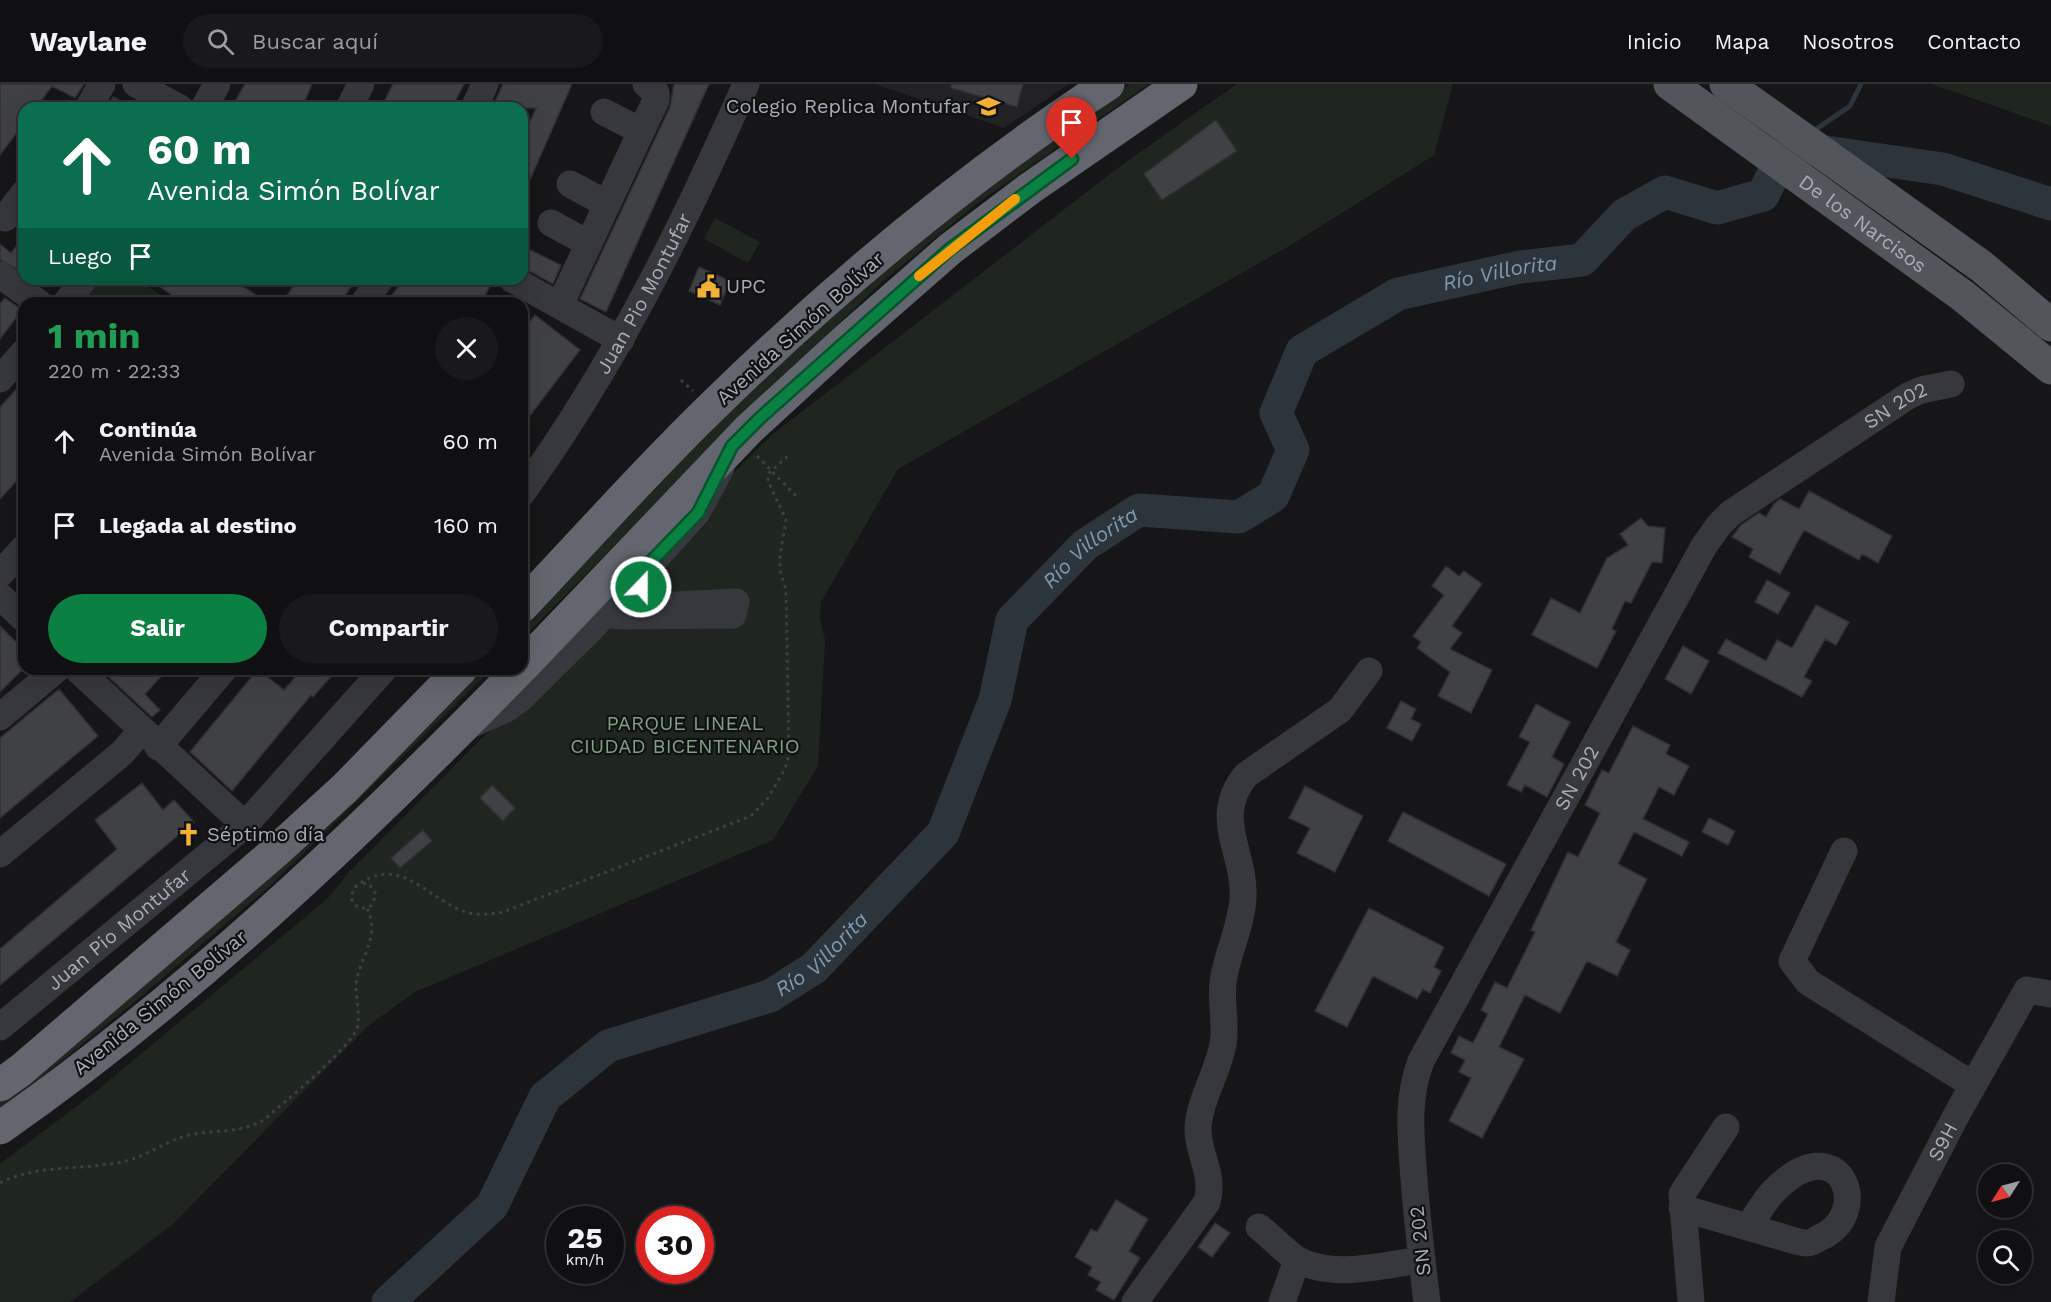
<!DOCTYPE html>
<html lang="es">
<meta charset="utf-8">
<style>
:root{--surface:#101012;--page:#19191b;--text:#f1f3f6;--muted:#9c9d9f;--line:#303032;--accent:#0b8043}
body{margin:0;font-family:"Work Sans",sans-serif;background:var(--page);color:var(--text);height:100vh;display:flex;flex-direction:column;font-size:22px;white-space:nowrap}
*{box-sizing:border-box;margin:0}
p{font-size:20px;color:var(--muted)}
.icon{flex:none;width:33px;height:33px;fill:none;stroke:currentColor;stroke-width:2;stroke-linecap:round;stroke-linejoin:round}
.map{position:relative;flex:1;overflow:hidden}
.panel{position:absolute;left:18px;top:213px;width:510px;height:378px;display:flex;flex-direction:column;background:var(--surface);border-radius:18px;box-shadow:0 6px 24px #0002,0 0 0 2px var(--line)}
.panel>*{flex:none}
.top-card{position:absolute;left:18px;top:18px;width:510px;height:183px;border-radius:18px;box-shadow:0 6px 24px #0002,0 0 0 2px var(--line);background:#0b6e4f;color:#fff;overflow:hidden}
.needle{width:39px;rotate:234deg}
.buttons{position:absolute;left:1978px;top:1080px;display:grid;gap:12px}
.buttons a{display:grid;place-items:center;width:54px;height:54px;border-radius:50%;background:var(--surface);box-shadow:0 6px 24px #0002,0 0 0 2px var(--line);font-size:30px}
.speed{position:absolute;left:546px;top:1122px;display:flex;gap:12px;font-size:30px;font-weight:700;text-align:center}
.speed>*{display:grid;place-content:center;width:78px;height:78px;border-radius:50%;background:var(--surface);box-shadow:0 6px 24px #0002,0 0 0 2px var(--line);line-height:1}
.speed small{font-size:15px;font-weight:400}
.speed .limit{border:9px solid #d22;background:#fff;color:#111}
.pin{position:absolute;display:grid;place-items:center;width:51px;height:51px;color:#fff;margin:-62px -26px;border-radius:50% 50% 50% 0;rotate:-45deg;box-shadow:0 0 6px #0007}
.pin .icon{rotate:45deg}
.me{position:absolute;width:66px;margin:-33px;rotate:22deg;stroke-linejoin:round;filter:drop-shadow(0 0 4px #0008)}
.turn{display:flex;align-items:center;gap:21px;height:126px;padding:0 30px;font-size:27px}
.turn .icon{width:78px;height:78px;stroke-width:2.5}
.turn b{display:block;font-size:42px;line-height:51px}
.then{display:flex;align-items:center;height:57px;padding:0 30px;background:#0003;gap:12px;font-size:22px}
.round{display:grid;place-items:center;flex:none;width:63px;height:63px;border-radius:32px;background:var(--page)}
.summary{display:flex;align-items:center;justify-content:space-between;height:102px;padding:0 30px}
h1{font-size:36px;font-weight:700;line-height:45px;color:#1e9e55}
.button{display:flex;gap:12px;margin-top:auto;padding:12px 30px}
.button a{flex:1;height:69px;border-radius:36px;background:var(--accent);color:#fff;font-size:24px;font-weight:700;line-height:69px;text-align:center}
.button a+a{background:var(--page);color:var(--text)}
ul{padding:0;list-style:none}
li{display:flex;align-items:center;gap:18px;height:84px;padding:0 30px}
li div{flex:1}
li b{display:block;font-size:22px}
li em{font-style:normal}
header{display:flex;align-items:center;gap:36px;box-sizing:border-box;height:84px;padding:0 30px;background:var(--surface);border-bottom:2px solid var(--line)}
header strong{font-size:28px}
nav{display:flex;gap:33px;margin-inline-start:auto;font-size:21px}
.search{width:420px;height:54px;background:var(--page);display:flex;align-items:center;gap:15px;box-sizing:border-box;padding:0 21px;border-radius:33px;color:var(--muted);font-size:22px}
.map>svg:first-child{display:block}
</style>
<header>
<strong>Waylane</strong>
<div class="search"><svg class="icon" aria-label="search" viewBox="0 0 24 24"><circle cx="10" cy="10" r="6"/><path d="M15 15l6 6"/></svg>Buscar aquí</div>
<nav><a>Inicio</a><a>Mapa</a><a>Nosotros</a><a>Contacto</a></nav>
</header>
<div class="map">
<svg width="2051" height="1218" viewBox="0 0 2051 1218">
<rect width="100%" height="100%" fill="#161618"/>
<!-- built -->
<path fill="#222225" d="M875 0H1069L1004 44Z"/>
<!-- green -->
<path fill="#1e261f" d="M1130 0H1149L979 118 883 197 764 311 522 555V539L699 356 837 224 975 110Z
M1237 0H1453L1434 71 1291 161 898 385 821 518 820 534 825 556 818 682 773 756 415 908 368 942 173 1140 70 1218H0V1080L94 1009 328 814 350 787 484 652 549 604 709 437 728 394 773 350 1123 80Z
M1932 0H2051V42Z
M715 134 760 158 748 179 704 155Z
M97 195H136L174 219H78Z
M477 585H492L271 801 137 916 0 1027V1015L424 640Z"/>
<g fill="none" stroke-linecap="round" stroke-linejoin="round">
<!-- stream -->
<path stroke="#2c353c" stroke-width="5" d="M1812 48 1850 22 1861 0"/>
<!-- river -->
<path stroke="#2c353c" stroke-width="33" id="s1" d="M388 1218 492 1122 545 1013 608 962 770 912 814 884 943 749 995 616 1012 536 1085 461 1139 426 1239 433 1273 412 1293 366 1276 329 1302 267 1398 210 1520 183 1582 176 1624 131 1665 108 1717 124 1763 111 1783 71 1791 63 1943 85 2051 120"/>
</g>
<!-- building -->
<path fill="#404145" stroke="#303034" stroke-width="1.5" d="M0 0H84L75 14 52 2 36 24H24V39L0 71Z
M245 0H312L302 24H231Z
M393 0H464L452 24H381Z
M503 0H572L522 114V56L536 24H492Z
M674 0H709L606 228 580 215 670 23Z
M951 0H1023L1017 23 951 4Z
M113 13 135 24H106Z
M1216 36 1237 67 1162 116 1144 90Z
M24 152V189L0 176V160L11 169Z
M522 162 561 181 553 200 522 183Z
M699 183 730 197 720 221 689 207Z
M148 195H232L268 219H184Z
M298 195H356L340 219H282Z
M404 195H476L490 202 481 219H386Z
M5 214 22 226 0 255V220Z
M535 231 580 266 522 342V248Z
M24 297V389L0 415V323Z
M1809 407 1892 452 1878 479 1862 470 1859 476 1804 446 1780 490 1749 473 1753 465 1732 453 1741 441 1759 429 1766 433 1774 420 1780 415 1799 425Z
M1641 434 1648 442 1665 444 1662 479 1652 478 1631 519 1625 517 1612 545 1616 547 1597 584 1532 551 1551 514 1580 529 1607 474 1628 461 1620 450Z
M1446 482 1459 492 1464 487 1482 500 1452 542 1462 549 1450 565 1492 586 1471 629 1438 612 1450 588 1417 564 1421 558 1413 552 1444 511 1432 502Z
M1767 496 1790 509 1778 530 1755 518Z
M1816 521 1849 538 1836 561 1825 555 1804 593 1812 597 1802 613 1718 569 1726 555 1766 577 1777 556 1792 564Z
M0 542 16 558 24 550V584L0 608Z
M1683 562 1709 577 1691 610 1665 595Z
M100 585H168L145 610 160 626 152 633Z
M258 585 284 606 302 585H338L313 613 311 611 232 707 190 668Z
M59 605 98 652 0 734V654Z
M1401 617 1416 625 1411 635 1421 640 1412 657 1387 644Z
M1536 620 1570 638 1552 673 1564 680 1547 713 1525 701 1521 708 1507 701 1530 658 1519 653Z
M1633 642 1670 661 1666 670 1689 682 1674 711 1659 703 1643 735 1689 758 1682 772 1634 748 1618 780 1647 795 1616 858 1630 866 1617 892 1587 877 1560 929 1525 911 1499 963 1524 975 1482 1054 1449 1037 1471 994 1459 988 1465 976 1451 969 1459 952 1473 959 1488 930 1481 926 1495 898 1507 904 1535 848 1531 846 1568 768 1578 773 1600 729 1585 721 1602 686 1609 689Z
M142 699 163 726 174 716 194 738 0 901V865L117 765 95 736Z
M492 701 515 724 503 737 480 714Z
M1305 702 1363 732 1335 788 1297 769 1310 744 1289 734Z
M1403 728 1506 780 1489 812 1388 757Z
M1709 734 1735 747 1728 761 1702 748Z
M423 746 432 757 400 784 391 774Z
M1369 824 1444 863 1434 883 1441 887 1430 909 1423 905 1417 915 1373 892 1347 943 1315 927Z
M1116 1116 1148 1135 1129 1167 1140 1174 1114 1216 1096 1206 1101 1198 1088 1191 1092 1183 1075 1173 1091 1145 1097 1148Z
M1215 1139 1230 1149 1212 1173 1198 1163Z"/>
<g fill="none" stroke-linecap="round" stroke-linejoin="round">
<!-- path -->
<path stroke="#3d3f44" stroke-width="3" stroke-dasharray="3 4.5" stroke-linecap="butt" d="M681 296 693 307
M757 372 796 412
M363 799 369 800 376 810 372 821C363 827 355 824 351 814L354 804C398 767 425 814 466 828 478 832 491 830 503 828L751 732 768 714 785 685 789 670 786 506 780 486V472L786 436 768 397V390L790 370
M0 1099C40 1079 84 1087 126 1077 149 1071 170 1054 194 1050 219 1046 243 1049 265 1035 283 1019 355 961 358 941 360 924 353 906 358 890 365 867 379 849 367 824"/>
<!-- minor -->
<g stroke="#37383d" stroke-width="27">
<path d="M136 0 180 24"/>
<path d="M88 24 102 0"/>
<path d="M204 24 217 0"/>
<path d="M349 24 361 0"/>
<path d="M474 24 485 0"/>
<path d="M604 28 641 47"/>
<path d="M570 100 607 120"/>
<path d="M5 134 24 109"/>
<path d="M551 139 589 160"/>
<path d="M0 191 39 219"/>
<path d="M512 195 621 256"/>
<path d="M66 219 84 195"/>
<path d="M364 219 380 195"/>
<path d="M560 221 656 16V9L646 0"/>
<path d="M0 295 24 268"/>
<path id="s2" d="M522 409C614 282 683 143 746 0"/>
<path d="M0 490 24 464"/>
<path d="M0 512 24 535"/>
<path d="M604 530 623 532 733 531 736 518 654 522 645 512 641 489"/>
<path d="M77 585 245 741"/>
<path d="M0 633 57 585"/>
<path d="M468 642 506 625 521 614 591 545 697 429 721 384"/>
<path d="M158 663 224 585"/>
<path d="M1844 767 1792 877 1808 898 1973 1001"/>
<path d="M0 770 122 669 141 647"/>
<path id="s3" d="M0 943 245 741 384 585"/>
<path d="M1682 1124C1713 1133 1744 1142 1775 1151 1784 1153 1797 1159 1806 1159 1810 1159 1816 1156 1819 1154 1876 1130 1840 1037 1772 1109 1763 1119 1756 1132 1748 1143"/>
<path d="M1259 1143C1269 1151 1289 1171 1298 1176 1334 1195 1383 1181 1421 1176"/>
<path d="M1135 1218 1207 1118C1215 1088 1197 1071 1198 1043 1200 1015 1218 988 1223 960 1227 937 1219 915 1224 892 1229 865 1242 840 1243 813 1245 767 1211 734 1246 691L1340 626 1369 587"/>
<path d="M1282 1218 1297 1176"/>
<path id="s4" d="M1427 1218C1422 1177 1417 1136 1414 1095 1411 1054 1406 1016 1421 977L1704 462 1719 441 1731 429 1908 312 1921 306 1951 300"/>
<path d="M1691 1218 1682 1110 1726 1043"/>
<path id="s5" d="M1881 1218 1888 1163 1958 1028 2027 906 2051 910"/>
</g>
<!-- major -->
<g stroke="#53555c" stroke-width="33">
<path id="s6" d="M1670 0 1963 212 2051 284"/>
<path d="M1726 0 1981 182 2051 241"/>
</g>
<!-- highway -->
<path stroke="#63666e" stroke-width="33" d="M522 522C587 454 649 383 717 318 837 201 968 92 1108 0
M522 583 749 345 846 256 950 165 1029 105 1181 0
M0 1001 21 986 275 768 345 704 461 585
M0 1044C190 911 359 750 520 585"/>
</g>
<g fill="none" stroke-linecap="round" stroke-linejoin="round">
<defs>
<path id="route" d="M641 503 640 489 698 429 732 362 760 334 950 165 1072 75"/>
</defs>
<!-- route casing -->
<use href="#route" stroke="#07532c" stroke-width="15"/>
<!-- route -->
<use href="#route" stroke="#0b8043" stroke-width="10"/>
<!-- slow -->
<path stroke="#f59e0b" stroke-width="10" d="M919 192 1015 115"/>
</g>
<!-- icons -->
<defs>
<symbol id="university-bare" viewBox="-9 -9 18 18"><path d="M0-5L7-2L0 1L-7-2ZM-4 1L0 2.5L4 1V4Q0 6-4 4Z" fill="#f2b134" stroke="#111113" stroke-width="2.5" paint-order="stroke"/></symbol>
<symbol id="civic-bare" viewBox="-9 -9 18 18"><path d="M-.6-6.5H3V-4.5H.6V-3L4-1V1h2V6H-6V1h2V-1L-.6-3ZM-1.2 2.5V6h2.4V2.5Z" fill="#f2b134" stroke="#111113" stroke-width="2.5" paint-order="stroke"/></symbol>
<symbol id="church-bare" viewBox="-9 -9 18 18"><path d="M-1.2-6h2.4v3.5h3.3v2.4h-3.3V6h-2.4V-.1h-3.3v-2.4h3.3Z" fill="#f2b134" stroke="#111113" stroke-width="2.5" paint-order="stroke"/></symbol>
</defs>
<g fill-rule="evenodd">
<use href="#university-bare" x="972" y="6" width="33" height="33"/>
<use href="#civic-bare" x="692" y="186" width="33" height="33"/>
<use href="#church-bare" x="172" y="734" width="33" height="33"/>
</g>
<g text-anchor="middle" stroke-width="4.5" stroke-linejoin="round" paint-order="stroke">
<!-- poi labels -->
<g font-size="20" fill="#a8adb8" stroke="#111113" text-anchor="start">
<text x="970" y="29" text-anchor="end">Colegio Replica Montufar</text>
<text x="726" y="209">UPC</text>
<text x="207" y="757">Séptimo día</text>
</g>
<!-- street labels -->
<g font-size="20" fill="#a8adb8" stroke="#111113">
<text dy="7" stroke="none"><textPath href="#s6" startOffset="238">De los Narcisos</textPath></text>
<text dy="7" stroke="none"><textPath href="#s2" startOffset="234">Juan Pio Montufar</textPath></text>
<text transform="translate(800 244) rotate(-42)" y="7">Avenida Simón Bolívar</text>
<text dy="7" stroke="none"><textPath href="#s4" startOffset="1070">SN 202</textPath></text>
<text dy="7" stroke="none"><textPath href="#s4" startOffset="566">SN 202</textPath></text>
<text dy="7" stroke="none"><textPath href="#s3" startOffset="154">Juan Pio Montufar</textPath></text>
<text transform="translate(160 918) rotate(-39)" y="7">Avenida Simón Bolívar</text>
<text dy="7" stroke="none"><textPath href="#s5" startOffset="174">S9H</textPath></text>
<text transform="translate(1420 1157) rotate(-96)" y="7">SN 202</text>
</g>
<!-- park labels -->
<g font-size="20" fill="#7fa381" stroke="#111113">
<text x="685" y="646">PARQUE LINEAL<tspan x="685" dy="23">CIUDAD BICENTENARIO</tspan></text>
</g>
<!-- water labels -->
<g font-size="21" font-style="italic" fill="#7f9bb3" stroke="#111113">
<text dy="7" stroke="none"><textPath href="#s1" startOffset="1660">Río Villorita</textPath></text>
<text dy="7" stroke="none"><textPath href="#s1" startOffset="1084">Río Villorita</textPath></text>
<text dy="7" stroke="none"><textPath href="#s1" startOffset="580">Río Villorita</textPath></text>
</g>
</g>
</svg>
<div class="buttons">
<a><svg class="needle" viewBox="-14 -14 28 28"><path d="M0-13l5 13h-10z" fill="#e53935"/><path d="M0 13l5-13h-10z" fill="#9c9d9f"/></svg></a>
<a><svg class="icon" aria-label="search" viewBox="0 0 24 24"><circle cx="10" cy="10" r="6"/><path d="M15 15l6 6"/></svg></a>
</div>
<div class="speed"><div>25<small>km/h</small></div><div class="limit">30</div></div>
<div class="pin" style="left:1072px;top:75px;background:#d93025"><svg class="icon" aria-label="arrive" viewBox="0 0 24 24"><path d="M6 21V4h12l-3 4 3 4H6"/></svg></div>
<svg class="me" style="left:641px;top:503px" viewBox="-20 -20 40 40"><circle r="17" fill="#0b8043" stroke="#fff" stroke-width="3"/><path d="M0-11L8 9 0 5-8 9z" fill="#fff"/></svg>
<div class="top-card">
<div class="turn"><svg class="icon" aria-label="ahead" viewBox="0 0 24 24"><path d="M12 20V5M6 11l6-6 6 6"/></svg><div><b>60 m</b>Avenida Simón Bolívar</div></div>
<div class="then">Luego<svg class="icon" aria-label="arrive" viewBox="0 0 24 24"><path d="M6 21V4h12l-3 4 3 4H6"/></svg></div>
</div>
<section class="panel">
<div class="summary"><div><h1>1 min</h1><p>220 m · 22:33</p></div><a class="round"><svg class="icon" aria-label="close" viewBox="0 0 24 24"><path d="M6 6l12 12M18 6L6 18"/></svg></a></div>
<ul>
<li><svg class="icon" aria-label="ahead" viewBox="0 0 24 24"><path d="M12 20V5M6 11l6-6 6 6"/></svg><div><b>Continúa</b><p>Avenida Simón Bolívar</p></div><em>60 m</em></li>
<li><svg class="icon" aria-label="arrive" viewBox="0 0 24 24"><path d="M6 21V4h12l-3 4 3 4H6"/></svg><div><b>Llegada al destino</b></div><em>160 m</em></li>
</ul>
<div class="button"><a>Salir</a><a>Compartir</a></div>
</section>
</div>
